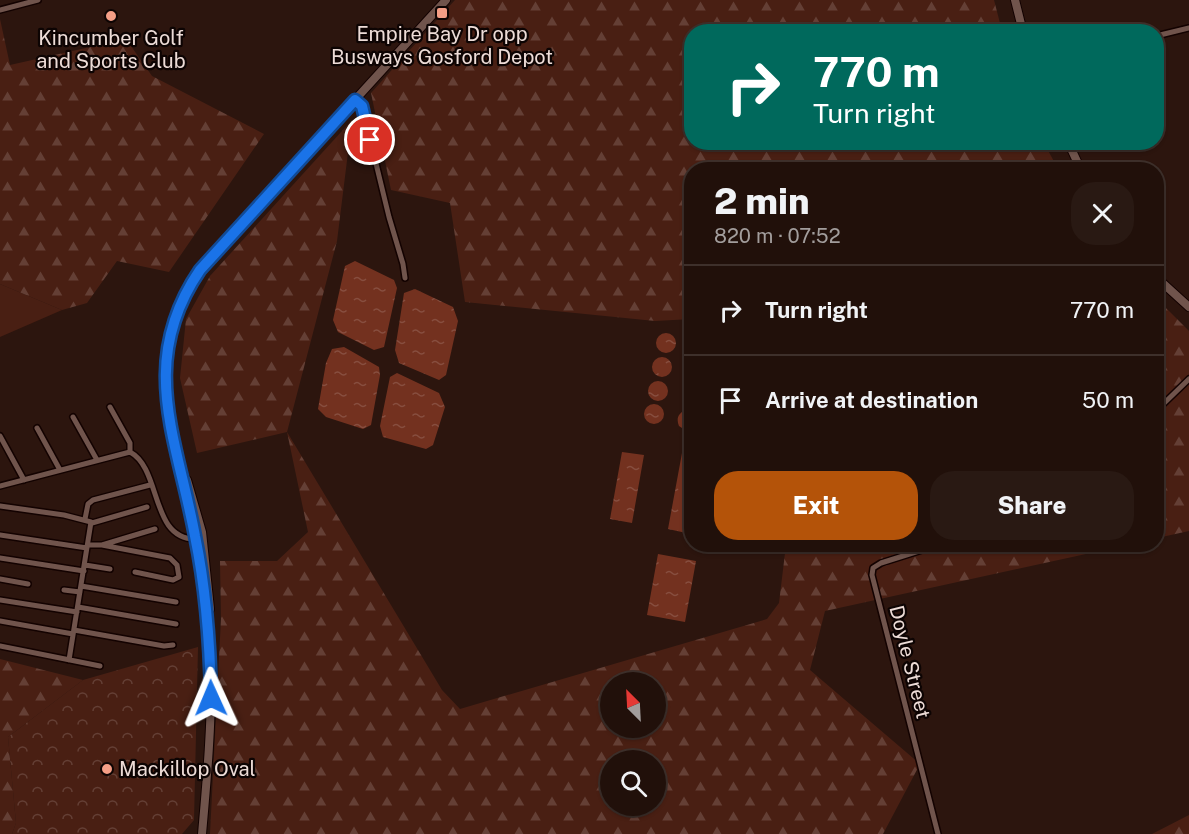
<!DOCTYPE html>
<meta charset="utf-8">
<style>
:root{--surface:#21100a;--page:#291913;--text:#f1f3f6;--muted:#a29d9c;--line:#3e302b;--accent:#b45309}
body{margin:0;font-family:"Public Sans",sans-serif;background:var(--page);color:var(--text);height:100vh;display:flex;flex-direction:column;font-size:22px;white-space:nowrap}
*{box-sizing:border-box;margin:0}
p{font-size:20px;color:var(--muted)}
.icon{flex:none;width:33px;height:33px;fill:none;stroke:currentColor;stroke-width:2;stroke-linecap:round;stroke-linejoin:round}
.map{position:relative;flex:1;overflow:hidden}
.sheet{position:absolute;left:684px;top:162px;width:480px;height:390px;display:flex;flex-direction:column;background:var(--surface);border-radius:24px;box-shadow:0 2px 4px #0004,0 0 0 2px var(--line)}
.sheet>*{flex:none}
.banner{position:absolute;left:684px;top:24px;width:480px;height:126px;border-radius:24px;box-shadow:0 2px 4px #0004,0 0 0 2px var(--line);background:#00695c;color:#fff;overflow:hidden}
.needle{width:39px;rotate:336deg}
.fabs{position:absolute;left:600px;top:672px;display:grid;gap:12px}
.fabs a{display:grid;place-items:center;width:66px;height:66px;border-radius:50%;background:var(--surface);box-shadow:0 2px 4px #0004,0 0 0 2px var(--line);font-size:30px}
.pin{position:absolute;display:grid;place-items:center;width:51px;height:51px;color:#fff;margin:-26px;border:3px solid #fff;border-radius:50%;box-shadow:0 2px 6px #0007}
.me{position:absolute;width:66px;margin:-33px;rotate:359deg;stroke-linejoin:round;filter:drop-shadow(0 0 4px #0008)}
.turn{display:flex;align-items:center;gap:21px;height:126px;padding:0 30px;font-size:27px}
.turn .icon{width:78px;height:78px;stroke-width:2.5}
.turn b{display:block;font-size:42px;line-height:51px}
.round{display:grid;place-items:center;flex:none;width:63px;height:63px;border-radius:24px;background:var(--page)}
.head{display:flex;align-items:center;justify-content:space-between;height:102px;padding:0 30px}
h1{font-size:36px;font-weight:800;line-height:45px}
.button{display:flex;gap:12px;margin-top:auto;padding:12px 30px}
.button a{flex:1;height:69px;border-radius:24px;background:var(--accent);color:#fff;font-size:24px;font-weight:800;line-height:69px;text-align:center}
.button a+a{background:var(--page);color:var(--text)}
ul{padding:0;list-style:none}
li{display:flex;align-items:center;gap:18px;height:90px;padding:0 30px;border-top:2px solid var(--line)}
li div{flex:1}
li b{display:block;font-size:22px}
li em{font-style:normal}
.map>svg:first-child{display:block}
</style>
<div class="map">
<svg width="1189" height="834" viewBox="0 0 1189 834">
<defs>
<pattern id="forest-firs" width="22" height="20" patternUnits="userSpaceOnUse" patternTransform="scale(1.5)"><rect width="22" height="20" fill="#491f13"/><path d="M5 1l3.5 6h-7zM16 11l3.5 6h-7z" fill="#643f35"/></pattern>
<pattern id="park-crowns" width="20" height="18" patternUnits="userSpaceOnUse" patternTransform="scale(1.5)"><rect width="20" height="18" fill="#491f13"/><path d="M2 6a3 3 0 1 1 6 0M12 15a3 3 0 1 1 6 0" fill="none" stroke="#643f35"/></pattern>
<pattern id="water-ripples" width="26" height="14" patternUnits="userSpaceOnUse" patternTransform="scale(1.5)"><rect width="26" height="14" fill="#73311f"/><path d="M2 4q2-2 4 0t4 0M15 11q2-2 4 0t4 0" fill="none" stroke="#874e3f"/></pattern>
</defs>
<rect width="100%" height="100%" fill="#2c150e"/>
<!-- grass -->
<path fill="#491f13" d="M0 284 62 310 0 337Z"/>
<!-- forest -->
<path fill="url(#forest-firs)" fill-rule="evenodd" d="M455 0H994L1002 31 692 32V142L1044 143 1058 169 692 170 691 319 655 321 465 302 450 203 391 190 371 93Z
M0 19 10 65 126 39 152 76 264 134 169 272 117 261 87 303 62 310 0 284Z
M352 120 337 241 287 432 442 690 460 709 767 619 779 603 786 545H1127L825 611 810 670 920 764 883 834H210L221 619 220 561H277L308 532 287 432 197 453 180 378 186 319 210 276ZM610 682H656V728H610ZM610 760H656V806H610Z
M1156 298 1189 331V531L1157 538Z
M0 659 83 680 8 737 16 823 12 834H0Z
M1189 815V834H1152Z"/>
<!-- park -->
<path fill="url(#park-crowns)" d="M198 647 194 820 182 834H12L16 823 8 737 83 680Z"/>
<!-- water -->
<path fill="url(#water-ripples)" d="M355 261 394 280 397 288 384 347 374 350 338 332 333 320 345 266Z
M415 289 453 307 458 321 446 375 439 380 399 363 395 350 404 293Z
M656 343a10 10 0 1 1 20 0a10 10 0 1 1-20 0Z
M344 347 379 367 380 375 371 425 363 429 326 417 318 409 326 363 332 349Z
M652 367a10 10 0 1 1 20 0a10 10 0 1 1-20 0Z
M397 373 439 393 445 407 433 445 426 449 383 437 380 426 390 377Z
M648 391a10 10 0 1 1 20 0a10 10 0 1 1-20 0Z
M644 414a10 10 0 1 1 20 0a10 10 0 1 1-20 0Z
M686 410 691 411V430H685L679 426C676 419 678 413 686 410Z
M622 452 644 455 632 523 610 519Z
M682 453 691 454V534L668 529Z
M658 554 696 561 685 622 647 615Z"/>
<g fill="none" stroke-linecap="round" stroke-linejoin="round">
<defs>
<path id="minor" d="M0 10 38 0
M1156 36 1189 28
M355 100 362 106 389 217 403 264 405 278
M110 407 130 443V452
M1156 411 1189 379
M73 417 97 460
M37 428 60 470
M0 436 24 480
M0 486 130 452C162 469 150 540 196 539
M0 506 64 515 91 522 69 660
M85 519 88 504 93 500 150 485
M92 523 147 507
M0 535 87 548
M88 545H102L170 558 177 565 179 577 173 580 135 572
M102 545 155 529
M0 558 84 571
M85 565 110 569
M0 579 28 584
M81 586 176 602
M64 590 80 592
M0 600 77 612
M78 607 176 624
M0 621 73 634
M74 630 164 646 173 645
M0 646 100 666
M938 834 872 575 873 568 881 563 941 544"/>
<path id="secondary" d="M1015 0 1023 32
M1068 142 1081 170
M1156 277 1189 307
M187 480 202 532 210 609
M202 834C207 778 212 722 211 666 210 653 211 638 209 625 202 591 200 556 193 522 172 429 141 357 200 270L446 0"/>
</defs>
<!-- minor casing -->
<use href="#minor" stroke="#130200" stroke-width="8"/>
<!-- secondary casing -->
<use href="#secondary" stroke="#130200" stroke-width="10"/>
<!-- minor -->
<use href="#minor" stroke="#70544c" stroke-width="5"/>
<!-- secondary -->
<use href="#secondary" stroke="#70544c" stroke-width="8"/>
</g>
<g fill="none" stroke-linecap="round" stroke-linejoin="round">
<defs>
<path id="route" d="M211 698C210 644 206 589 195 536 177 438 137 362 200 270L355 100 362 106 370 140"/>
</defs>
<!-- route casing -->
<use href="#route" stroke="#114b97" stroke-width="15"/>
<!-- route -->
<use href="#route" stroke="#1a73e8" stroke-width="10"/>
</g>
<!-- markers -->
<g fill="#f49e86" stroke="#0d0403" stroke-width="2">
<rect x="436" y="7" width="12" height="12" rx="3"/>
<circle cx="111" cy="16" r="6"/>
<circle cx="107" cy="769" r="6"/>
</g>
<g text-anchor="middle" stroke-width="4.5" stroke-linejoin="round" paint-order="stroke">
<!-- poi labels -->
<g font-size="20" fill="#eddcd7" stroke="#0d0403">
<text x="442" y="41">Empire Bay Dr opp<tspan x="442" dy="23">Busways Gosford Depot</tspan></text>
<text x="111" y="45">Kincumber Golf<tspan x="111" dy="23">and Sports Club</tspan></text>
<text x="119" y="776" text-anchor="start">Mackillop Oval</text>
</g>
<!-- street labels -->
<g font-size="20" fill="#eddcd7" stroke="#0d0403">
<text transform="translate(910 662) rotate(76)" y="7">Doyle Street</text>
</g>
</g>
</svg>
<div class="fabs">
<a><svg class="needle" viewBox="-14 -14 28 28"><path d="M0-13l5 13h-10z" fill="#e53935"/><path d="M0 13l5-13h-10z" fill="#a29d9c"/></svg></a>
<a><svg class="icon" aria-label="search" viewBox="0 0 24 24"><circle cx="10" cy="10" r="6"/><path d="M15 15l6 6"/></svg></a>
</div>
<div class="pin" style="left:370px;top:140px;background:#d93025"><svg class="icon" aria-label="arrive" viewBox="0 0 24 24"><path d="M6 21V4h12l-3 4 3 4H6"/></svg></div>
<svg class="me" style="left:211px;top:698px" viewBox="-20 -20 40 40"><path d="M0-17L14 15 0 8-14 15z" fill="#1a73e8" stroke="#fff" stroke-width="4"/></svg>
<div class="banner">
<div class="turn"><svg class="icon" aria-label="right" viewBox="0 0 24 24"><path d="M7 20v-9h11M14 6l5 5-5 5"/></svg><div><b>770 m</b>Turn right</div></div>
</div>
<section class="sheet">
<div class="head"><div><h1>2 min</h1><p>820 m · 07:52</p></div><a class="round"><svg class="icon" aria-label="close" viewBox="0 0 24 24"><path d="M6 6l12 12M18 6L6 18"/></svg></a></div>
<ul>
<li><svg class="icon" aria-label="right" viewBox="0 0 24 24"><path d="M7 20v-9h11M14 6l5 5-5 5"/></svg><div><b>Turn right</b></div><em>770 m</em></li>
<li><svg class="icon" aria-label="arrive" viewBox="0 0 24 24"><path d="M6 21V4h12l-3 4 3 4H6"/></svg><div><b>Arrive at destination</b></div><em>50 m</em></li>
</ul>
<div class="button"><a>Exit</a><a>Share</a></div>
</section>
</div>
